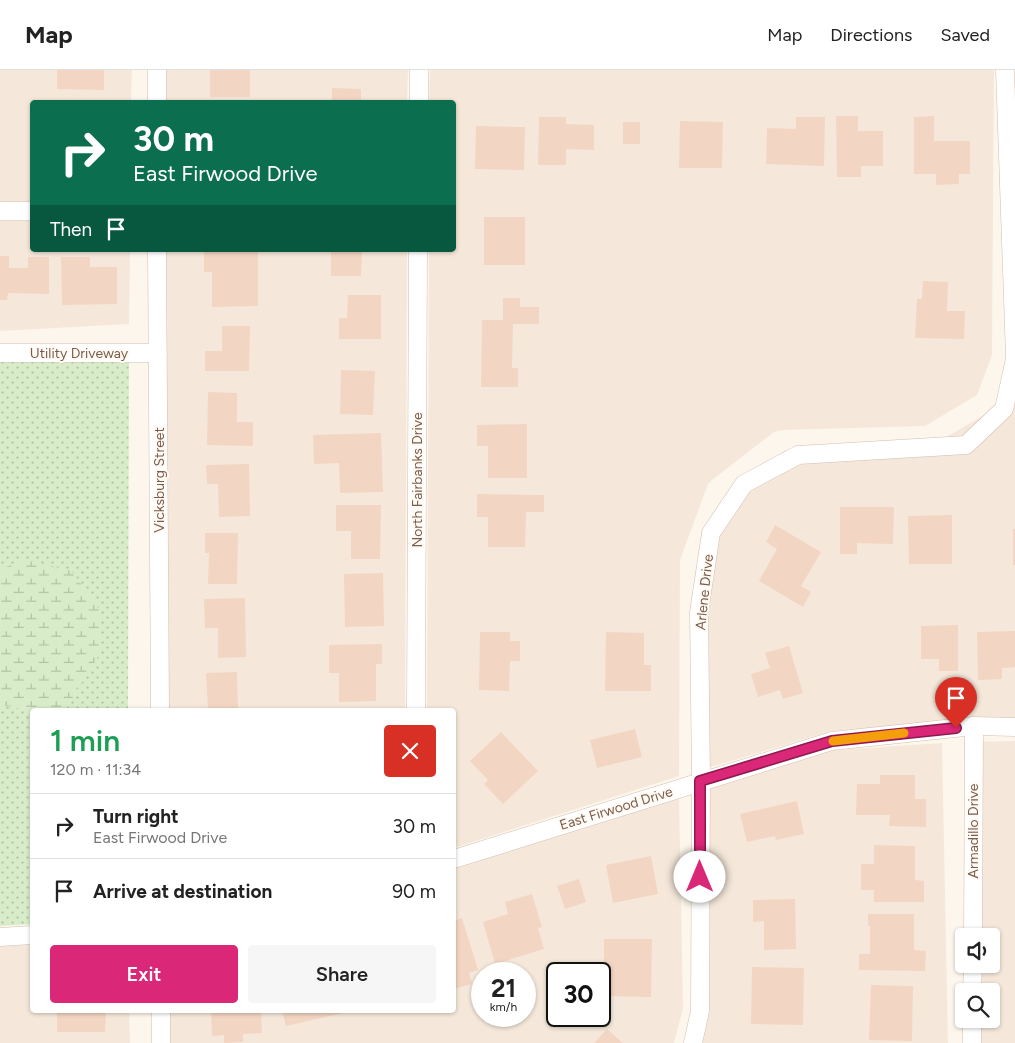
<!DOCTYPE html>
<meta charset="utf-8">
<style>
:root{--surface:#fff;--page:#f6f6f6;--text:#222;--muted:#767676;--line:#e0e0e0;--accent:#db2777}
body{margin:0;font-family:Figtree,sans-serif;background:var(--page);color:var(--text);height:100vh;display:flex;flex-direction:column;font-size:19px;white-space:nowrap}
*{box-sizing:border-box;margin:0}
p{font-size:16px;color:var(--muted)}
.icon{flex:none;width:28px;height:28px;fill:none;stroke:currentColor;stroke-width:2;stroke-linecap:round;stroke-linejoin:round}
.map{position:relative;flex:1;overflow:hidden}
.drawer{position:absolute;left:30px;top:638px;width:426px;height:305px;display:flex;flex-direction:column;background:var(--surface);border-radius:5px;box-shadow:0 1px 4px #0004}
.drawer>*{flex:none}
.banner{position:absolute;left:30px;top:30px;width:426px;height:152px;border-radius:5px;box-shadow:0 1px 4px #0004;background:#0b6e4f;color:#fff;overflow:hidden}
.tools{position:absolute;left:955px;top:858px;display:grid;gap:10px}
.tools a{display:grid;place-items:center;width:45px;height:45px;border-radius:5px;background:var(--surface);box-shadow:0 1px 4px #0004;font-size:25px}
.speed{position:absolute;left:471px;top:892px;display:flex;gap:10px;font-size:25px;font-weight:700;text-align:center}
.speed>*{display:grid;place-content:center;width:65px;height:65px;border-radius:50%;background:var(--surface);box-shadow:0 1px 4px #0004;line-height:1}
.speed small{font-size:12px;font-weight:400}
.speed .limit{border:2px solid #111;border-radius:8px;background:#fff;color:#111}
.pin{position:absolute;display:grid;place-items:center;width:42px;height:42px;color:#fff;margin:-51px -21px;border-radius:50% 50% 50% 0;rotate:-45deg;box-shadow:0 0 5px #0007}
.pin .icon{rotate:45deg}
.me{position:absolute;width:55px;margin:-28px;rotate:0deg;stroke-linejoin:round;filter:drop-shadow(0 0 4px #0008)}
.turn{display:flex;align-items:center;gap:18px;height:105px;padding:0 20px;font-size:22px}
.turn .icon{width:65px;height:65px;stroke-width:2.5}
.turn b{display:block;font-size:35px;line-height:42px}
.then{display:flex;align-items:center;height:48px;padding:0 20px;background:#0003;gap:10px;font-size:19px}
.round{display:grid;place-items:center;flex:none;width:52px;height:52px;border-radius:5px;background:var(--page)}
.summary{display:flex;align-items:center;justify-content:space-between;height:85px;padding:0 20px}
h1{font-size:30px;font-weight:600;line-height:38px;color:#1e9e55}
.primary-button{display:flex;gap:10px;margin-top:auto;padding:10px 20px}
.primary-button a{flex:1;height:58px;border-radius:5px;background:var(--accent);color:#fff;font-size:20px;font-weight:600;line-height:58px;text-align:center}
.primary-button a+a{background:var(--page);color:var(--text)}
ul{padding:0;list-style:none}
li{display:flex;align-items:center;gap:15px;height:65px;padding:0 20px;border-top:1px solid var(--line)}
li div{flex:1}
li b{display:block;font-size:19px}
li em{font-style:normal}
header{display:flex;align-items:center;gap:30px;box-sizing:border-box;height:70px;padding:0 25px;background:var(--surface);border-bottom:1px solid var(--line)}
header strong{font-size:24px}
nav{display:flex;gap:28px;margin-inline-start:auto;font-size:18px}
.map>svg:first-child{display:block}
</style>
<header>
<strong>Map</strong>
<nav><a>Map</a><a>Directions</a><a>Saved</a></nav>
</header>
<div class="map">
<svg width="1015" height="973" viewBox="0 0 1015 973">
<defs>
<pattern id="grass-dots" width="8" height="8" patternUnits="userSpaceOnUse" patternTransform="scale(1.25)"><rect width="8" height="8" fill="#d8ecc9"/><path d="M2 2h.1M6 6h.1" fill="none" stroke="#b4c2a5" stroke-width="1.8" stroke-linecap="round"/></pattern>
<pattern id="wetland-marsh" width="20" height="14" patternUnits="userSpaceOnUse" patternTransform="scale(1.25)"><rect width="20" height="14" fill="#d8ecc9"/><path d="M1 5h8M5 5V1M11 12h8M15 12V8" fill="none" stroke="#b4c2a5"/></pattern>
</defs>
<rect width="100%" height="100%" fill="#fdf6ec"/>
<!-- residential -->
<path fill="#f5e8da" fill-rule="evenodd" d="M0 0H132L131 32H32V132L0 131Z
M154 0H408L407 32H154Z
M430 0H994L992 285 977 325 925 356 781 360 774 362 712 410 708 414 680 490 679 706 454 778V640H427L429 180H454V32H429Z
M0 151H32V180H130L129 254 0 261Z
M153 180H407L405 640H161Z
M1015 235V652H941L832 661 701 700 702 491 729 423 785 380 928 376 934 374 993 340 998 334 1015 287Z
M1015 671V973H970V949H991V921H969L968 894H991V866H968L964 672Z
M942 673 948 973H697L701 721 835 680Z
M679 727 683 938 674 973H152V940H454V799ZM482 904H525V946H482ZM558 904H600V946H558Z
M32 874V940H129L130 973H0V875Z"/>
<!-- grass -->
<path fill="url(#grass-dots)" d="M129 279 128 640H65L99 584 21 490 0 501V280Z
M0 635 32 640V854L0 856Z"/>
<!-- wetland -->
<path fill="url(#wetland-marsh)" d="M21 489 72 501 99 539V585L65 640H32L0 635V501Z"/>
<!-- building -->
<path fill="#f3d5c3" d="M57 0H104V20L57 19Z
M210 0H250V27H210Z
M332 18 361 19V32H332Z
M836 46H858V61H883V96H861V107H837Z
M934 46V71H970V104H959V114L936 115V104H914V47Z
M539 47H566V54L594 55V80L566 79V95H538Z
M796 47H825L824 96 766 94 767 58 796 59Z
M680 51 723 52 722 98H679Z
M623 52H640V74H623Z
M476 56 525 57 524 100 475 99Z
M484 147H525V195H484Z
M204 180H258V236L212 237V202H204Z
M331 180H362L361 206H331Z
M0 186H9V198H28V187H49V224L8 223 7 230H0Z
M61 187H90V197H117V234L62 235Z
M923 211 948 212 947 241H965L964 269 915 268 917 229H922Z
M348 225H381V269H339V248H347Z
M503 228H520V237H539V254H513L512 298H518V317H481L482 250H503Z
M222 256H250L249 301H205V281H222Z
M341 300 375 301 373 345 340 344Z
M208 322 237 323V352H253V376L207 375Z
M527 354V408H488V376H477V355Z
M381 363 383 422 340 423 339 393 314 394 313 365Z
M249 394 250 446 219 447 218 414H207L206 395Z
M477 424 544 425V442H526L525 477H488V447H477Z
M336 435H381L380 489H351V461H336Z
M840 437H894L893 474 857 473V484H840Z
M952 445V494H909L908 446Z
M775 455 821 482 801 516 811 522 803 537 759 511 777 479 766 472Z
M1013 459H1015V495H1013Z
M205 463H238L237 514H208L209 483H205Z
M383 503 384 556 345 557 344 504Z
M245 528 246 587 218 588V558H205L204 529Z
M958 555V601H939V589H921V556Z
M1015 561V597L1002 598V609L978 610 977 562Z
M480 562H510V571H520V591H510L509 621 479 620Z
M606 562 644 563V595H651V621H605Z
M382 574V594H376V631L339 632V603H329V575Z
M789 576 803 623 783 629 780 620 758 627 751 604 770 598 765 583Z
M237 602 238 640H208L206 603Z
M635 659 642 687 597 698 590 670Z
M501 662 538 701 503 734 484 714 488 710 470 691Z
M880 705H915V729H926V757L889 756 890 745H856L857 714H880Z
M797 731 804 764 776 770 775 766 747 772 740 744Z
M874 775 915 776V810L924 811V832H874V820H861V794H874Z
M651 786 658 824 613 833 606 795Z
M579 809 586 832 565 839 557 816Z
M532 824 542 857 538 858 544 879 495 894 483 852 508 844 505 832Z
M795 829 796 879 764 880V851L753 852V830Z
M868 844H914V880L926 881 925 901 859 900V884H870V856H868Z
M462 848 478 900 469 903 472 914 454 919V851Z
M604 869H652L651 927 604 926Z
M752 897 804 898 803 955 751 954Z
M871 915 913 916 912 971 869 970Z
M57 940H106L105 962H57Z
M211 940H261L262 963 243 964V972L224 973V965L212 966Z
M282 940H342L343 943 286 956Z
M607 959 623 973H594Z"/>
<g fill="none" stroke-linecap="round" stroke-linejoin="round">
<defs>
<path id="street" d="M1005 0 1015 286
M157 32V0
M419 32V0
M0 141H32
M157 180 160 640
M0 283H158
M416 640 418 180
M454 789 832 671 974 656 1015 657
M973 866 974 656
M0 867 32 865
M972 921 973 894
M161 940V973
M693 973 700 941 701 711 699 542 711 463 744 414 798 385 966 375 1004 339 1015 289
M972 973V949"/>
</defs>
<!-- street casing -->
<use href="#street" stroke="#d1beb0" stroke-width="19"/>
<!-- street -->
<use href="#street" stroke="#fff" stroke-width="18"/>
</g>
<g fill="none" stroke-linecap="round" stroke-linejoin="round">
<defs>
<path id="route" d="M700 807V711L832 671 956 658"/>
</defs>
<!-- route casing -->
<use href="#route" stroke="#8e194d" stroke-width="12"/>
<!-- route -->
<use href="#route" stroke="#db2777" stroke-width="9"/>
<!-- slow -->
<path stroke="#f59e0b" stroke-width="9" d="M833 671 904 663"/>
</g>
<g text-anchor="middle" stroke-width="4" stroke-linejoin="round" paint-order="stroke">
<!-- street labels -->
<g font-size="14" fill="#7a5c4d" stroke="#fffaf3">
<text x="79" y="288">Utility Driveway</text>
<text transform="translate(159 410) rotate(-90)" y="5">Vicksburg Street</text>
<text transform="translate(417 410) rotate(-90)" y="5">North Fairbanks Drive</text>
<text transform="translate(704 522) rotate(-84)" y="5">Arlene Drive</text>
<text transform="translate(616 738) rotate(-17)" y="5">East Firwood Drive</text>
<text transform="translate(973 761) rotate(-90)" y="5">Armadillo Drive</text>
</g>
</g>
</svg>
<div class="tools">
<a><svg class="icon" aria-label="sound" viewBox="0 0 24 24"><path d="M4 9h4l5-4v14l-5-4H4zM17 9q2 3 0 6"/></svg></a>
<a><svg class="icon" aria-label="search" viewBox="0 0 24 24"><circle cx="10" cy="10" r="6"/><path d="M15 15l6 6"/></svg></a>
</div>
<div class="speed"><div>21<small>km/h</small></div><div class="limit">30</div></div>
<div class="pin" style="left:956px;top:658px;background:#d93025"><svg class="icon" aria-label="arrive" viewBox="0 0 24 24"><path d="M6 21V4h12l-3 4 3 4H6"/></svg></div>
<svg class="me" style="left:700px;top:807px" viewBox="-20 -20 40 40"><circle r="19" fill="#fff"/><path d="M0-13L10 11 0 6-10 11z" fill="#db2777"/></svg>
<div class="banner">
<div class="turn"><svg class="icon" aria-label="right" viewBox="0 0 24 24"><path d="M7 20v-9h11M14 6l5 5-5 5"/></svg><div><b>30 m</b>East Firwood Drive</div></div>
<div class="then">Then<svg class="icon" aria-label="arrive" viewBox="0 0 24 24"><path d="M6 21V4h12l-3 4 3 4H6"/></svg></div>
</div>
<section class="drawer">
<div class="summary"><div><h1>1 min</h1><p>120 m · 11:34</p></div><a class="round" style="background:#d93025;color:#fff"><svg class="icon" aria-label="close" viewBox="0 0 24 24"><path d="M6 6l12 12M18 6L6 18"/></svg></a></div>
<ul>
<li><svg class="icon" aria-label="right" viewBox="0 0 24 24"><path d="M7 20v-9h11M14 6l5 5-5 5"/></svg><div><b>Turn right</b><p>East Firwood Drive</p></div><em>30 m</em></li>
<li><svg class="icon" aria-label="arrive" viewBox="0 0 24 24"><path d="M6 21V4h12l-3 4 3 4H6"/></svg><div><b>Arrive at destination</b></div><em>90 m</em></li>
</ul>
<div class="primary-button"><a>Exit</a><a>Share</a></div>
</section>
</div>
